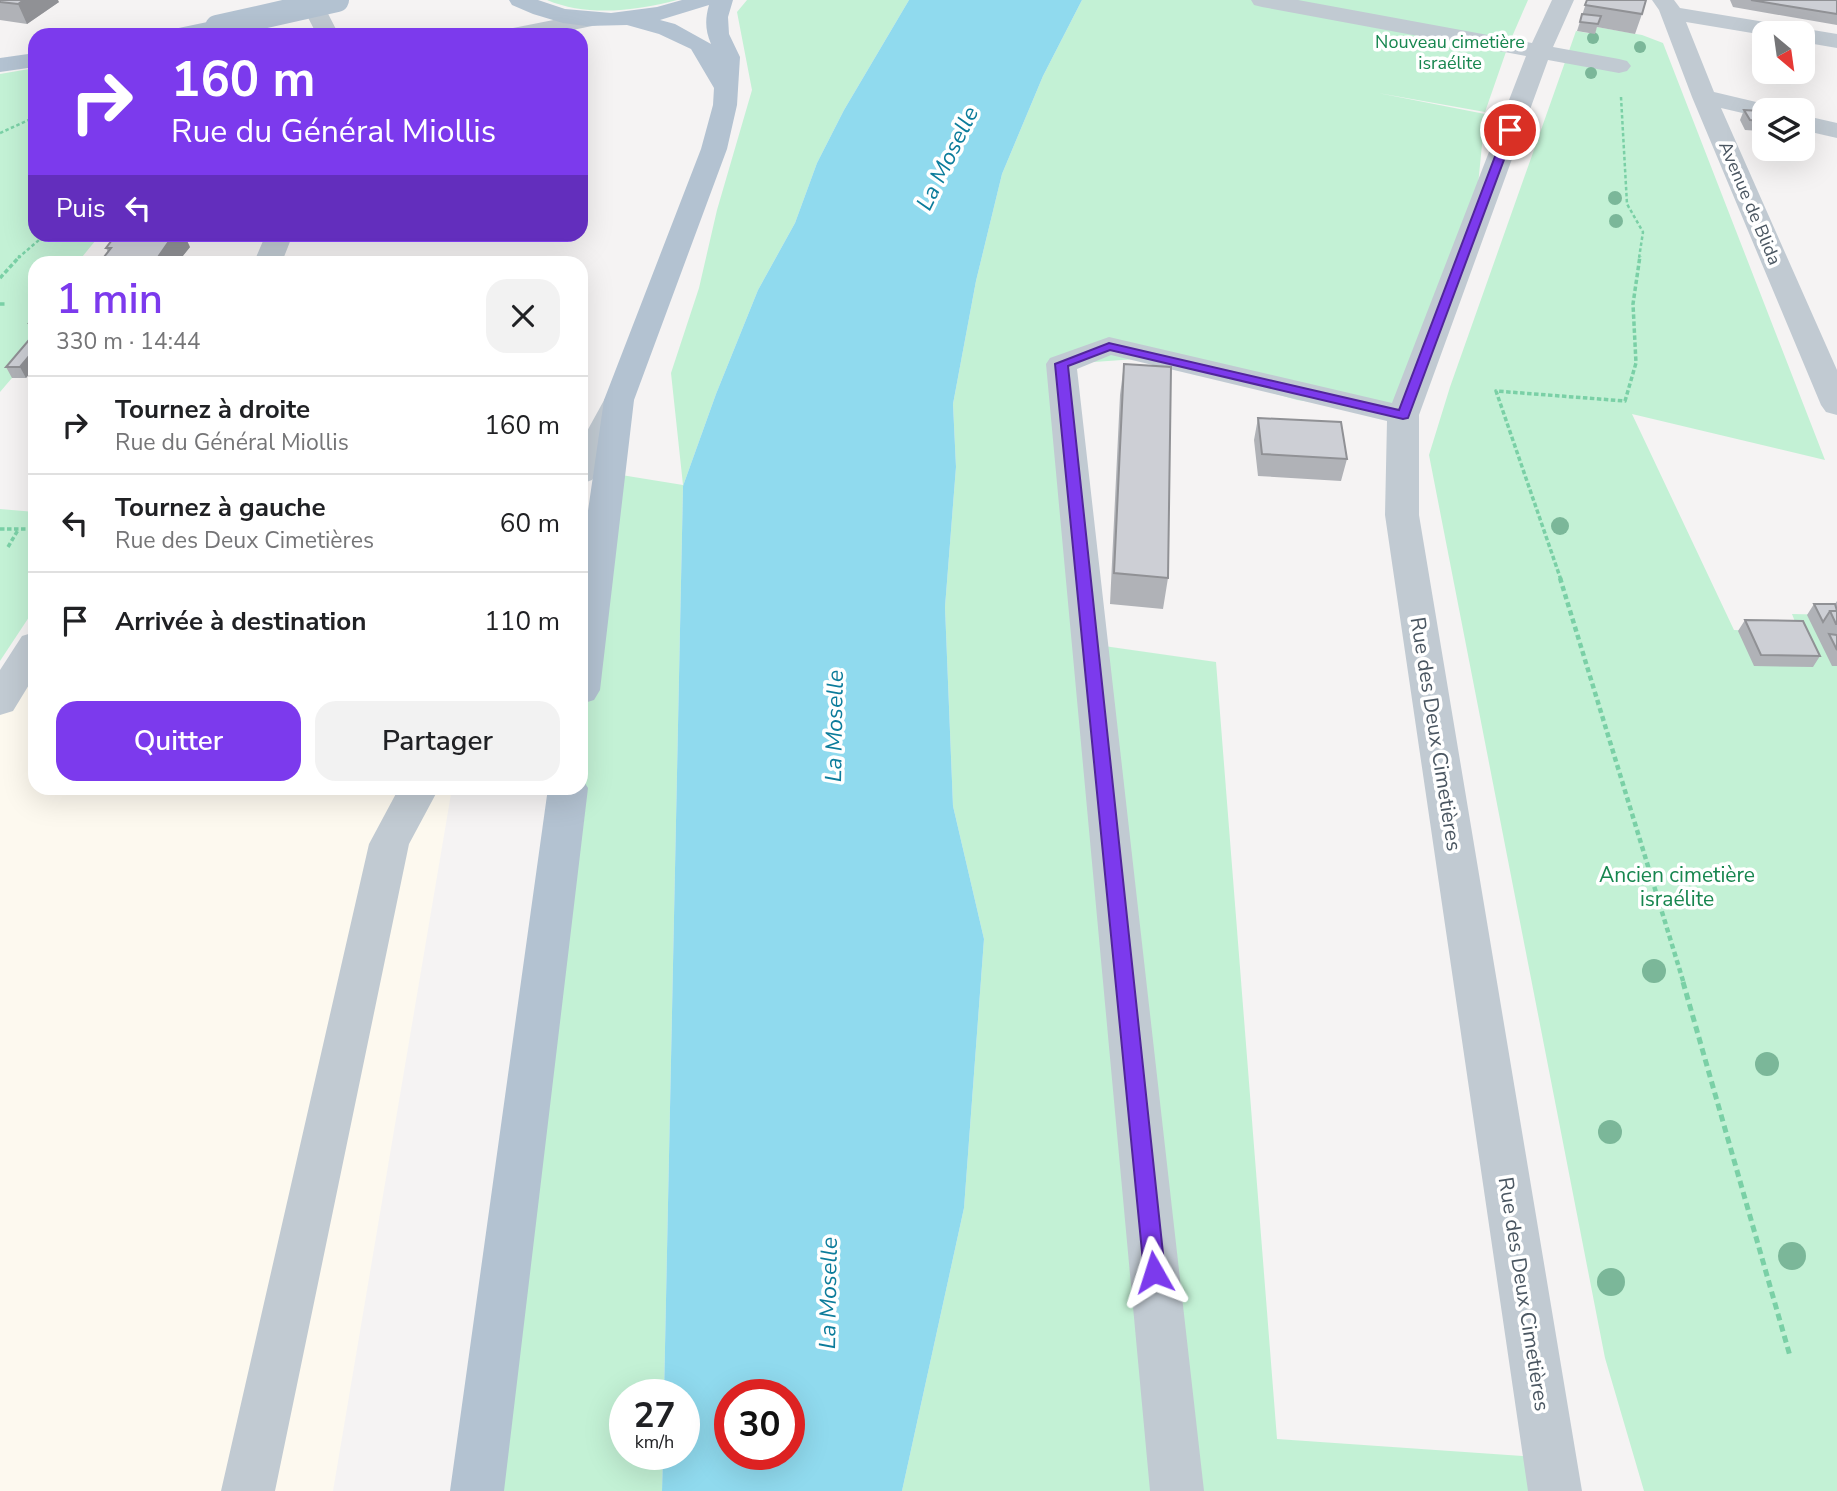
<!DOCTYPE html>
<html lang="fr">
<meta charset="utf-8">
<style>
:root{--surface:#fff;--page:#f2f2f2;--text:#202124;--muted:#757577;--line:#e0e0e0;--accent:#7c3aed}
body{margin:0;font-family:"Nunito Sans",sans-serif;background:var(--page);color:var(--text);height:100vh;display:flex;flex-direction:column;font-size:26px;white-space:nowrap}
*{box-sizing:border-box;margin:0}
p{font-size:23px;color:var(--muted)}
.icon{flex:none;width:38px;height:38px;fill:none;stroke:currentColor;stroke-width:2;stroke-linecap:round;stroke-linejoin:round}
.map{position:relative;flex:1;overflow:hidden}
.sheet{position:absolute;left:28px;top:256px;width:560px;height:539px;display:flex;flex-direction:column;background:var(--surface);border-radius:21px;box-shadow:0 7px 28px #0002}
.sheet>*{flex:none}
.top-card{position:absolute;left:28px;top:28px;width:560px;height:214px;border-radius:21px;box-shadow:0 7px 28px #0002;background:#7c3aed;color:#fff;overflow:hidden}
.needle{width:46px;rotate:151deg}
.fabs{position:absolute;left:1752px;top:21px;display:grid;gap:14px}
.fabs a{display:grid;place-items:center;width:63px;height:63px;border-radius:14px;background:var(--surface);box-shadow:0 7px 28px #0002;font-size:35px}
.speed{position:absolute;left:609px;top:1379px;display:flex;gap:14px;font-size:35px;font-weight:700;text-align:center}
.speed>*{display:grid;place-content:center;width:91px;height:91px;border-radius:50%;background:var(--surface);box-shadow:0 7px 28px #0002;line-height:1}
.speed small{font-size:18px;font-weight:400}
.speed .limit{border:10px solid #d22;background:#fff;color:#111}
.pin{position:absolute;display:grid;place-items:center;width:60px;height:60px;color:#fff;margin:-30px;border:4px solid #fff;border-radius:50%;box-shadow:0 2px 7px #0007}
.me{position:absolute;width:77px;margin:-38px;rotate:354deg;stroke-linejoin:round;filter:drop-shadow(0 0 5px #0008)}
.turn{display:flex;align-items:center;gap:24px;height:147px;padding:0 28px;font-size:32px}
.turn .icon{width:91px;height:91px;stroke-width:2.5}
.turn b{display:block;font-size:49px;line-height:60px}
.then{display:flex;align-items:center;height:66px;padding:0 28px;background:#0003;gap:14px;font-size:26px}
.round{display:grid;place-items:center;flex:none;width:74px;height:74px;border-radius:21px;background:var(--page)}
.head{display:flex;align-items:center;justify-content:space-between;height:119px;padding:0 28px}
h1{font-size:42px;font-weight:600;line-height:52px;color:var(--accent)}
.button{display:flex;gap:14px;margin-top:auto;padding:14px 28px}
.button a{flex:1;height:80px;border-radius:21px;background:var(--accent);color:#fff;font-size:28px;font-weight:600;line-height:80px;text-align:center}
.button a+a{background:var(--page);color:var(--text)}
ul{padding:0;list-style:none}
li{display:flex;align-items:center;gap:21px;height:98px;padding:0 28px;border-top:2px solid var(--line)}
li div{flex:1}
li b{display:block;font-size:26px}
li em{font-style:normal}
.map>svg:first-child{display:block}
</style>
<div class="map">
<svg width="1837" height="1491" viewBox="0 0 1837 1491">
<rect width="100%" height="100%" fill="#f5f3f3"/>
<!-- commercial -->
<path fill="#fdf9ef" d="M35 647V788H452L333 1491H0V701Z"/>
<!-- green -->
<path fill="#c3f1d5" d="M547 0H677C636 11 587 17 547 0Z
M747 0H909L844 110 817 163 795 223 758 290 716 394 683 486 664 1395H625V1454H663L662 1491H477L568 788H581V690L609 473 683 485 671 373 699 288 717 210 752 90 737 12Z
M1082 0H1528L1508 46 1485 112 1378 93 1485 114 1474 226 1403 415 1297 400 1199 372 1136 359 1080 363 1062 374 1090 644 1216 662 1277 1439 1550 1458 1555 1491H902L964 1208 984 939 953 806 945 607 956 467 953 404 976 281 1002 174 1043 76Z
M1597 27 1642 35 1663 43 1825 460 1632 414 1734 630 1799 632 1792 614 1837 615V1491H1644L1605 1358 1429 455 1450 387 1576 31 1594 34Z
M35 68V234L100 235 78 262H35V351L0 392V74Z
M0 509 35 512V608L0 661Z"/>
<!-- water -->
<path fill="#90daee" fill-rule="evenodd" d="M909 0H1082L1043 76 1002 174 976 281 953 404 956 467 945 607 953 806 984 939 964 1208 902 1491H662L663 1454H684V1395H664L683 486 716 394 758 290 795 223 817 163 844 110ZM730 1395H789V1454H730Z"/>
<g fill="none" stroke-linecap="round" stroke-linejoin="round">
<!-- path-far3 -->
<path stroke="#7ad0a6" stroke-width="2.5" stroke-dasharray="3.5 2.5" stroke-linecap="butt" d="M1621 97 1627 204 1643 232 1639 258
M0 133 35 117
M18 258 46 234"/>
<!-- path-far2 -->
<path stroke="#7ad0a6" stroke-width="3.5" stroke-dasharray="4.5 2.5" stroke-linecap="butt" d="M0 278 20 256
M0 304H6
M0 529H35
M8 547 18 530
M1561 580 1496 391 1625 401 1636 363 1633 304 1640 256"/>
<!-- path-far1 -->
<path stroke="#7ad0a6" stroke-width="4.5" stroke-dasharray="5 3.5" stroke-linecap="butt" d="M1560 578 1684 984"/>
<!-- path -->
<path stroke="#7ad0a6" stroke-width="5" stroke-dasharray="7 4.5" stroke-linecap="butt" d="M1683 982 1790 1356"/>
<!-- minor -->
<path fill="#c1cad2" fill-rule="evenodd" d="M299 0H321L339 35H317Z
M1251 0H1298L1532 43 1552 0H1574L1553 47 1619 59 1627 61 1631 66 1627 71 1619 73 1548 60 1419 415V515L1582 1491H1528L1385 515 1387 421 1111 355 1077 369 1204 1491H1150L1046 364 1050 358 1109 337 1392 403 1526 56 1262 7 1254 5Z
M1652 0H1674L1680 8 1837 34V48L1802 42V33L1764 35 1686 22 1714 92 1773 106 1776 110H1764V118L1721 108 1837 370V415L1826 412 1821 405 1692 97 1659 10Z
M594 12 602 14 605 19 602 24 548 35H502L505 30 513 28Z
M1802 115 1837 123V138L1802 130Z
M266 234H293L282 262H254Z
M619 391 630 393 634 400 597 473 592 480 581 484V442L608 393Z
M35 632V675L13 711 0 715V670L22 636Z
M399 788H439L409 844 275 1491H221L369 844Z"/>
<!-- major -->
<path fill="#b3c2d1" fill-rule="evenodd" d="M509 0H538L565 9 611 13 657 7 682 0H733L728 17 729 34 740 57 737 105 727 149 634 400 600 690 594 700 581 704V559L604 400 701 149 713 105 714 88 691 49 659 34 627 25 586 26 563 23 533 14 512 5ZM709 5C705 19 705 30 711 44L675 24 660 20Z
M217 20 225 22 228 27 225 32 211 35H166L169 30Z
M35 53V67L0 72V58Z
M581 777 588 788 504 1491H450L548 788H581Z"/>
<!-- major-bridge -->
<path stroke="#b3c2d1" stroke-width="24" d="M217 27 337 0"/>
</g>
<!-- trees -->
<g fill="#7bb799">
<circle cx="1593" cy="38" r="6"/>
<circle cx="1640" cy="47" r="6"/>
<circle cx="1591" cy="73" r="6"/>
<circle cx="1615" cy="198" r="7"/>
<circle cx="1616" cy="221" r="7"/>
<circle cx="1560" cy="526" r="9"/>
<circle cx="1654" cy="971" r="12"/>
<circle cx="1767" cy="1064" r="12"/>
<circle cx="1610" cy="1132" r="12"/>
<circle cx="1792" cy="1256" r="14"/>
<circle cx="1611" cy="1282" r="14"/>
</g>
<!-- wall -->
<path fill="#b0b2b7" d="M0 0 59 2 27 24 0 20Z
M1587 0 1642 14 1635 34 1597 27 1595 34 1577 31Z
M1730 0H1837V25L1733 7Z
M1744 110 1764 119V122L1760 131 1745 130 1740 120Z
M188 234H237L233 240 190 239Z
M190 247 178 262H106L104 257 108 252 106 248Z
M35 315V367L26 378H12L6 367 34 334 29 323Z
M1124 364 1168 578 1163 609 1110 604 1120 395Z
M1258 418 1347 459 1341 481 1258 476 1254 440Z
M1837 601V666H1832L1807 615 1814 604H1835Z
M1745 620 1820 656 1813 667 1754 666 1738 631Z"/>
<!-- shaded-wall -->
<path fill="#909195" d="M24 0H58L59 2 27 24 18 4Z
M174 234H184L190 247 178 262H157L156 260Z
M231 234H237L233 240Z
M35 349V367L26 378 20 367Z"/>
<!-- building -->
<path fill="#cdcfd5" stroke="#909195" stroke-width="2" d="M0 0H24L18 4 0 2Z
M1587 0H1646L1642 14 1585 5Z
M1751 0H1837V14Z
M1582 14 1601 16 1598 24 1580 22Z
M270 32 297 33 295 35H268Z
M1744 110 1760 111 1764 121 1750 120Z
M121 234H174L156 260 104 257 111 248H106L115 236H121Z
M35 315V323H29Z
M34 334 35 349 20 367H6Z
M1124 364 1171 367 1168 578 1114 573Z
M1258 418 1341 422 1347 459 1262 454Z
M1814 604H1835L1837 611H1830L1823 622Z
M1830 611H1837V624H1836Z
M1745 620 1803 621 1820 656 1761 655Z
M1829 634 1837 635V650Z"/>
<!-- route -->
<path fill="#7c3aed" stroke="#51269a" stroke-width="2" d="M1510 126 1515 130 1408 418 1403 419 1110 350 1068 366 1165 1272 1162 1280 1154 1283 1147 1280 1144 1272 1055 364 1109 343 1399 410 1505 130Z"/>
<g text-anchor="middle" stroke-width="7" stroke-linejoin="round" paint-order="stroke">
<!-- far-park labels -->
<g font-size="18" fill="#17864f" stroke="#fff">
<text x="1450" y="48">Nouveau cimetière<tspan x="1450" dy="21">israélite</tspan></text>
</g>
<!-- far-street labels -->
<g font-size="18" fill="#4a5661" stroke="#fff">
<text transform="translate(1750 203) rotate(67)" y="6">Avenue de Blida</text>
</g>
<!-- street labels -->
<g font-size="21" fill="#4a5661" stroke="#fff">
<text transform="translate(1436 734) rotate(81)" y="7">Rue des Deux Cimetières</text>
<text transform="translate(1524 1294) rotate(81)" y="7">Rue des Deux Cimetières</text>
</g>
<!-- park labels -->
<g font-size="21" fill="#17864f" stroke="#fff">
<text x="1677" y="882">Ancien cimetière<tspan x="1677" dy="24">israélite</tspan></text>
</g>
<!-- water labels -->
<g font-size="23" font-style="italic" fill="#0c7c9b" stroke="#fff">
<text transform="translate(947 158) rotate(-64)" y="8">La Moselle</text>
<text transform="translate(834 726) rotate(-89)" y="8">La Moselle</text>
<text transform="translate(828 1293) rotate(-89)" y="8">La Moselle</text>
</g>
</g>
</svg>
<div class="fabs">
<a><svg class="needle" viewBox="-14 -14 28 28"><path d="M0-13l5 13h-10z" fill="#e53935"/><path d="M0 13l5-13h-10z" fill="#757577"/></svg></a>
<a><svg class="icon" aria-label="layers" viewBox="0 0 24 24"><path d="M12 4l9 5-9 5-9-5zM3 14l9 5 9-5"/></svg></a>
</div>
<div class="speed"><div>27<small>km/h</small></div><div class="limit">30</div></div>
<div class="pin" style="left:1510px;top:130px;background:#d93025"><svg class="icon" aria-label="arrive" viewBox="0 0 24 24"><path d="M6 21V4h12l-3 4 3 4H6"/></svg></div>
<svg class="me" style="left:1154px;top:1272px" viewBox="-20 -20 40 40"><path d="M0-17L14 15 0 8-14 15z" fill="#7c3aed" stroke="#fff" stroke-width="4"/></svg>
<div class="top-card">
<div class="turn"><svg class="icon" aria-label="right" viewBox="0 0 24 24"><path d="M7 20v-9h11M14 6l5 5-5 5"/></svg><div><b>160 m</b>Rue du Général Miollis</div></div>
<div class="then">Puis<svg class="icon" aria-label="left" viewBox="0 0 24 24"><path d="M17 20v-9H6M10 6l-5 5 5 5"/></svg></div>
</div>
<section class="sheet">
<div class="head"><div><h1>1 min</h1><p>330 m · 14:44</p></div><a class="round"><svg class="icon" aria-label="close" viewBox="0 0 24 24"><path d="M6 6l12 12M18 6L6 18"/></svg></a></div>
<ul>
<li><svg class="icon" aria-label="right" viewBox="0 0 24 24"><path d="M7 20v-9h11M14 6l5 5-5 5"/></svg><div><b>Tournez à droite</b><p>Rue du Général Miollis</p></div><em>160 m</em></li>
<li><svg class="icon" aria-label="left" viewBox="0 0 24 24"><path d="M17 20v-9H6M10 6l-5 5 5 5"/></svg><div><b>Tournez à gauche</b><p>Rue des Deux Cimetières</p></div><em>60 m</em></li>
<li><svg class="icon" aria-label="arrive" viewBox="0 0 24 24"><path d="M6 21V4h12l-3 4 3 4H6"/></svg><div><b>Arrivée à destination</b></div><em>110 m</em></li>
</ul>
<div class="button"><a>Quitter</a><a>Partager</a></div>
</section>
</div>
